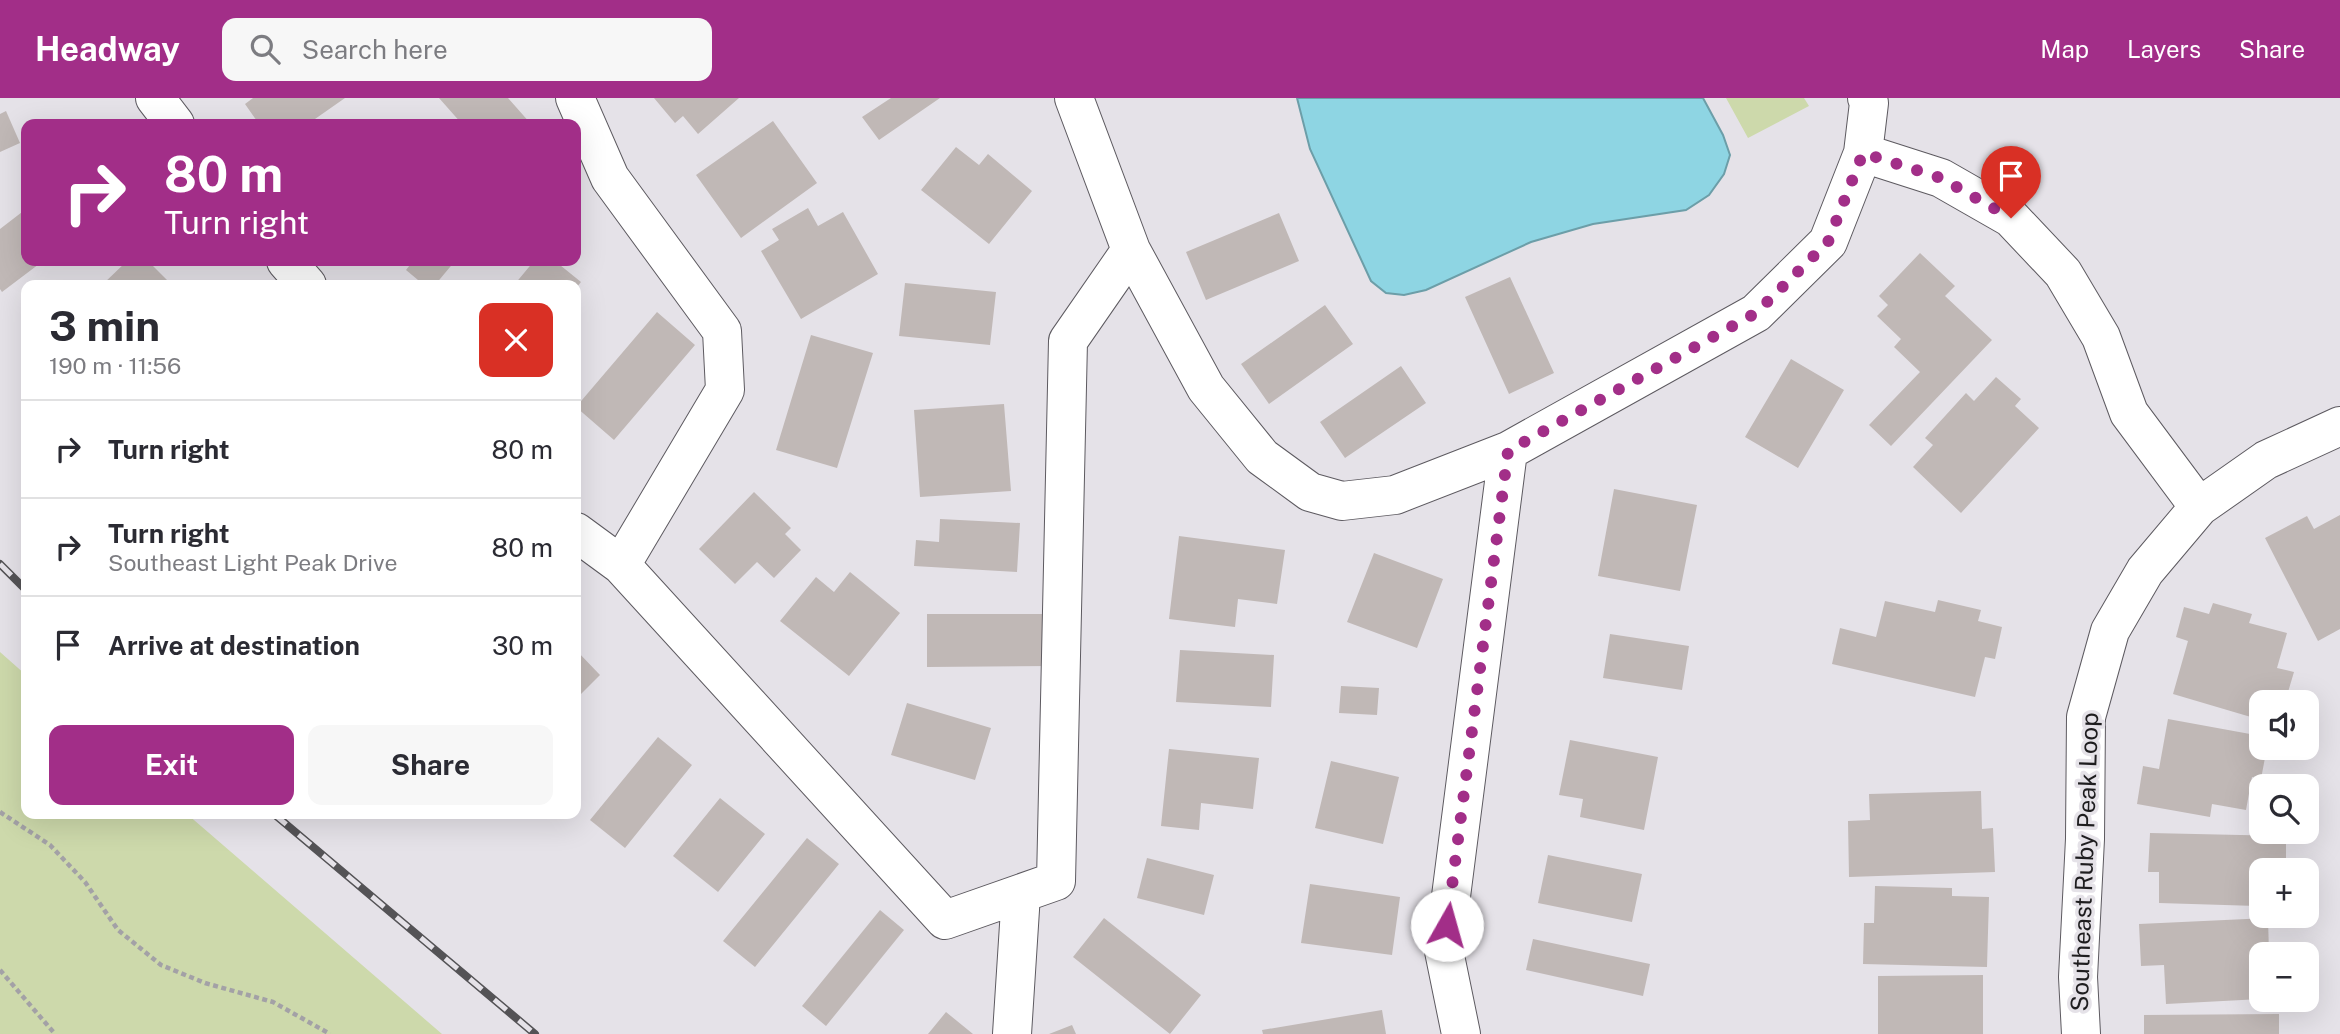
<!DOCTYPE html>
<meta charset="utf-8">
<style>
:root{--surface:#fff;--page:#f7f7f7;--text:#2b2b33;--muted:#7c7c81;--line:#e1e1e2;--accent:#a22e88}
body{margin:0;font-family:"Public Sans",sans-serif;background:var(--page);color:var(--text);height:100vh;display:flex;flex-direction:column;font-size:26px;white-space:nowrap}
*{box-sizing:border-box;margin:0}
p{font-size:23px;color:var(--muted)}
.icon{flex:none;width:38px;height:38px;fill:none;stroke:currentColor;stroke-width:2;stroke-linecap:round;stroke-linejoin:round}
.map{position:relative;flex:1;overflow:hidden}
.drawer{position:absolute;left:21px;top:182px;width:560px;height:539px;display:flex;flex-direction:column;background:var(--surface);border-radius:14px;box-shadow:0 7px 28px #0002}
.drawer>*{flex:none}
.guide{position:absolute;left:21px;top:21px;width:560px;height:147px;border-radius:14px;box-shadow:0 7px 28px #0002;background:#a22e88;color:#fff;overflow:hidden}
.fabs{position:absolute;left:2249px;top:592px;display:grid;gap:14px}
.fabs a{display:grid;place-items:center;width:70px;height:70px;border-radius:14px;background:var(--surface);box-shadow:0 7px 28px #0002;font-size:35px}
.pin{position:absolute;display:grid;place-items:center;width:60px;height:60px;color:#fff;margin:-72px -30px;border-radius:50% 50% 50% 0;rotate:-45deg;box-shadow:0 0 7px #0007}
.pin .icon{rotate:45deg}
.me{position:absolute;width:77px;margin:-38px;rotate:7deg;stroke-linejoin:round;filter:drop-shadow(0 0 5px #0008)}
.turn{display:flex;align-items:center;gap:24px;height:147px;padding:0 28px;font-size:32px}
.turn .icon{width:91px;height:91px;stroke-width:2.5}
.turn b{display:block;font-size:49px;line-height:60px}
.round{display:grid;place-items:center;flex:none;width:74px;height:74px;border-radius:14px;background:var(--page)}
.head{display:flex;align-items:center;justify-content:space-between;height:119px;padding:0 28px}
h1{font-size:42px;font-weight:700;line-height:52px}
.action{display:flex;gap:14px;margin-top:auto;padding:14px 28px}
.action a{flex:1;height:80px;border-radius:14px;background:var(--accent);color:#fff;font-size:28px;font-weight:700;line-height:80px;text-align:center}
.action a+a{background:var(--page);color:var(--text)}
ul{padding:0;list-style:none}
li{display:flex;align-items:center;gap:21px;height:98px;padding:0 28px;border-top:2px solid var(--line)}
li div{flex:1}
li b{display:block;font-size:26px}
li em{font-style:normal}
header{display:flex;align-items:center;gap:42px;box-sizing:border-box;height:98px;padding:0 35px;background:var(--accent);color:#fff}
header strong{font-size:33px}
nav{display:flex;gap:38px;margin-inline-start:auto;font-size:24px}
.search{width:490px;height:63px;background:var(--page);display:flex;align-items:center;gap:18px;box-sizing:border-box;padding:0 24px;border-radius:14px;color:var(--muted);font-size:26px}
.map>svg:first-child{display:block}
</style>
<header>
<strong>Headway</strong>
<div class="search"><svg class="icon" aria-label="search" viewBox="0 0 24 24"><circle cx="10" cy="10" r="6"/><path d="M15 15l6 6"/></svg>Search here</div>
<nav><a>Map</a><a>Layers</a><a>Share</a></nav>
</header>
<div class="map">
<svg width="2340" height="936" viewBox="0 0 2340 936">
<rect width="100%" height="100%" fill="#e5e2e8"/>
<!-- green -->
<path fill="#cdd9ab" d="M1726 0H1804L1809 8 1748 40Z
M0 554 26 577V716H187L442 936H0Z"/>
<!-- water -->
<path fill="#8ed5e3" stroke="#6c9ea8" stroke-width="2" d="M1297 0H1703L1723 37 1730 57 1724 76 1709 97 1686 112 1593 126 1531 144 1426 192 1404 197 1386 195 1371 183 1310 51Z"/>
<!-- building -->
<path fill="#c0b8b6" d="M253 0H345L315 21 319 26H259L245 6Z
M439 0H508L531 26H462Z
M654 0H739L698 36 683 18 675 25Z
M891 0H940L879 42 862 19Z
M6 13 20 45 0 54V16Z
M773 23 817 85 741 140 696 77Z
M956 49 979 67 988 56 1032 93 989 146 921 92Z
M808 110 818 128 843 114 878 176 801 221 761 153 779 142 772 131Z
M26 111V163H43L2 194 0 191V131Z
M1279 115 1299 163 1206 202 1186 154Z
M1920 155 1955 188 1945 198 1992 242 1891 348 1869 327 1920 274 1894 249 1901 241 1877 218 1888 207 1879 198Z
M127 163H148L172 187H102Z
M413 163H455L435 187H424L406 172Z
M534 163H555L581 184 576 190V187H514Z
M1510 179 1554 275 1509 296 1465 199Z
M905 185 996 194 990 247 899 238Z
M1325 207 1353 246 1269 306 1241 266Z
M657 214 695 247 614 342 576 309Z
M811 237 873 255 837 370 776 352Z
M1791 261 1844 292 1798 370 1745 339Z
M1401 268 1426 305 1345 360 1320 324Z
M1996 279 2021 301 2015 308 2039 330 1961 415 1913 369 1933 347 1925 340 1966 295 1974 303Z
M1004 306 1011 393 920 399 914 312Z
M1614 391 1697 407 1680 493 1598 478Z
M754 394 791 430 785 436 801 452 774 480 757 464 735 486 699 451Z
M2340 417V531L2318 543 2265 440 2307 418 2314 431Z
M940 421 1020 425 1017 474 914 468 916 442 939 444Z
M1179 438 1285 452 1277 506 1238 501 1235 529 1169 521Z
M1374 455 1443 481 1417 550 1347 524Z
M850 474 900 515 849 578 780 523 816 479 834 494Z
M1938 502 1981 512 1978 523 2002 529 1995 561 1985 559 1975 599 1832 566 1840 530 1876 539 1885 503 1935 514Z
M2213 505 2252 516 2249 525 2287 535 2277 570 2294 574 2285 604H2261V622L2173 596 2188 543 2176 539 2184 509 2209 516Z
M927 516H1052V568L927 569Z
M1610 536 1689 548 1682 592 1603 580Z
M576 552 600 577 576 601Z
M1180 552 1274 557 1271 609 1176 604Z
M1341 588 1379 590 1377 617 1339 615Z
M907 605 991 630 975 682 891 657Z
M2168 621 2261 638V649H2267L2261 681 2252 679 2246 712 2212 706 2210 719 2137 706 2143 668 2159 671Z
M658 639 692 667 625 750 590 722Z
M1570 642 1658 659 1644 732 1580 719 1583 701 1559 697Z
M1169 651 1259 660 1253 711 1201 705 1199 732 1161 728Z
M1331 663 1399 679 1383 746 1315 730Z
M1981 693 1982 731 1993 730 1995 774 1849 779 1848 723 1870 722 1869 696Z
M720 700 765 736 718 794 673 758Z
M2150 735 2286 738V772H2261L2257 808 2159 805V774H2148Z
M807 740 839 766 755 869 723 843Z
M1548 757 1642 776 1632 824 1538 805Z
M1147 760 1214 777 1204 817 1137 800Z
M1310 786 1400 799 1392 857 1301 845Z
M1875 788 1952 790V798L1989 799 1987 869 1863 866 1864 825H1874Z
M880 812 904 832 826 928 802 908Z
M1104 820 1201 897 1170 936 1073 859Z
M2268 820 2269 856H2261V901L2166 906 2164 867 2141 868 2139 826Z
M1533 841 1650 866 1643 898 1526 872Z
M1983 877V936H1878V878Z
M1382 912 1386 936H1263L1262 932Z
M946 914 973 936H928Z
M2279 916V936H2144V917Z
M1072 927 1076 936H1049Z"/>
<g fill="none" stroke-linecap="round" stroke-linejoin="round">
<defs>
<path id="minor" d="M155 0 175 26
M575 0 610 80 722 233 725 292 621 467
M1074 0 1131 152 1206 290 1262 359 1310 394 1342 403 1395 397 1508 353 1756 215 1828 144 1863 55 1869 5 1867 0
M1863 55 1941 80 2011 120 2063 175 2101 239 2129 315 2199 409
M286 163 307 187
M576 434 621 467 945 822 1056 783 1068 243 1131 152
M1012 936 1021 796
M1461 936 1444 853 1508 353
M2081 936 2078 879 2085 741 2086 619 2110 533 2145 473 2199 409 2266 362 2340 328"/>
</defs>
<!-- minor casing -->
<use href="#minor" stroke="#5d5a60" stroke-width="40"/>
<!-- path -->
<path stroke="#a3a1a6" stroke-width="4.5" stroke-dasharray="5 3.5" stroke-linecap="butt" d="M0 714 50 747 85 784 118 832 161 867 205 885 273 904 330 936
M0 872 55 936"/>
<!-- minor -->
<use href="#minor" stroke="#fff" stroke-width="38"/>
<defs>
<path id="rail" d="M0 466 26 492
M274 716 535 936"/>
</defs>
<!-- rail casing -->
<use href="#rail" stroke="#545356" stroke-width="8"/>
<!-- rail -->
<use href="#rail" stroke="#e5e2e8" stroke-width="5" stroke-dasharray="16" stroke-linecap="butt"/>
</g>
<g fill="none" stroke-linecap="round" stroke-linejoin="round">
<!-- route -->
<path stroke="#a22e88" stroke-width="12" stroke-dasharray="0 21.6" d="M1447 827 1508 353 1756 215 1828 144 1863 55 1941 80 2011 120"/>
</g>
<g text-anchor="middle" stroke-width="7" stroke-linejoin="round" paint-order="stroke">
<!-- street labels -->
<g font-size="24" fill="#1e1d1f" stroke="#e5e2e8">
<text transform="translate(2085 764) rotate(-88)" y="8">Southeast Ruby Peak Loop</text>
</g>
</g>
</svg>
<div class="fabs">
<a><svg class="icon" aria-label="sound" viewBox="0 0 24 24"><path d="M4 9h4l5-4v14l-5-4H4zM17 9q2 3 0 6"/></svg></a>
<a><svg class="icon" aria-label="search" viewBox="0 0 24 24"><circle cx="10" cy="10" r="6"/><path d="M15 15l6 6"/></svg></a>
<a>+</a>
<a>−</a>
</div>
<div class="pin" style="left:2011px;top:120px;background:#d93025"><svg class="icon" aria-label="arrive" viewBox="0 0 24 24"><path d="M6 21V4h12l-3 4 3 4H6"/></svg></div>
<svg class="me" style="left:1447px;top:827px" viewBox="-20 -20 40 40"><circle r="19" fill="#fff"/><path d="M0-13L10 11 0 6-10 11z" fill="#a22e88"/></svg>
<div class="guide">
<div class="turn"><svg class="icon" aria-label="right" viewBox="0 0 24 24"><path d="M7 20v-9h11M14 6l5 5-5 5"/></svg><div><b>80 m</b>Turn right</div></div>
</div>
<section class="drawer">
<div class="head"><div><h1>3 min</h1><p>190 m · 11:56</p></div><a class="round" style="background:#d93025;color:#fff"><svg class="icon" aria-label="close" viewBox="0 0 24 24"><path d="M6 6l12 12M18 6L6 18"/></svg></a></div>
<ul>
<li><svg class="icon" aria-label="right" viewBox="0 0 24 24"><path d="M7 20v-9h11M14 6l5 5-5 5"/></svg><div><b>Turn right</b></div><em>80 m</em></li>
<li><svg class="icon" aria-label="right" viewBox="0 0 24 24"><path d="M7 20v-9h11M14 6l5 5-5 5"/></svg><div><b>Turn right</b><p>Southeast Light Peak Drive</p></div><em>80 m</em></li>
<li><svg class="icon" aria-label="arrive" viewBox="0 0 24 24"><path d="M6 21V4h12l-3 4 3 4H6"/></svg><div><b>Arrive at destination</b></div><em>30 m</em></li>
</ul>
<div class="action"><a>Exit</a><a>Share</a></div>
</section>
</div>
